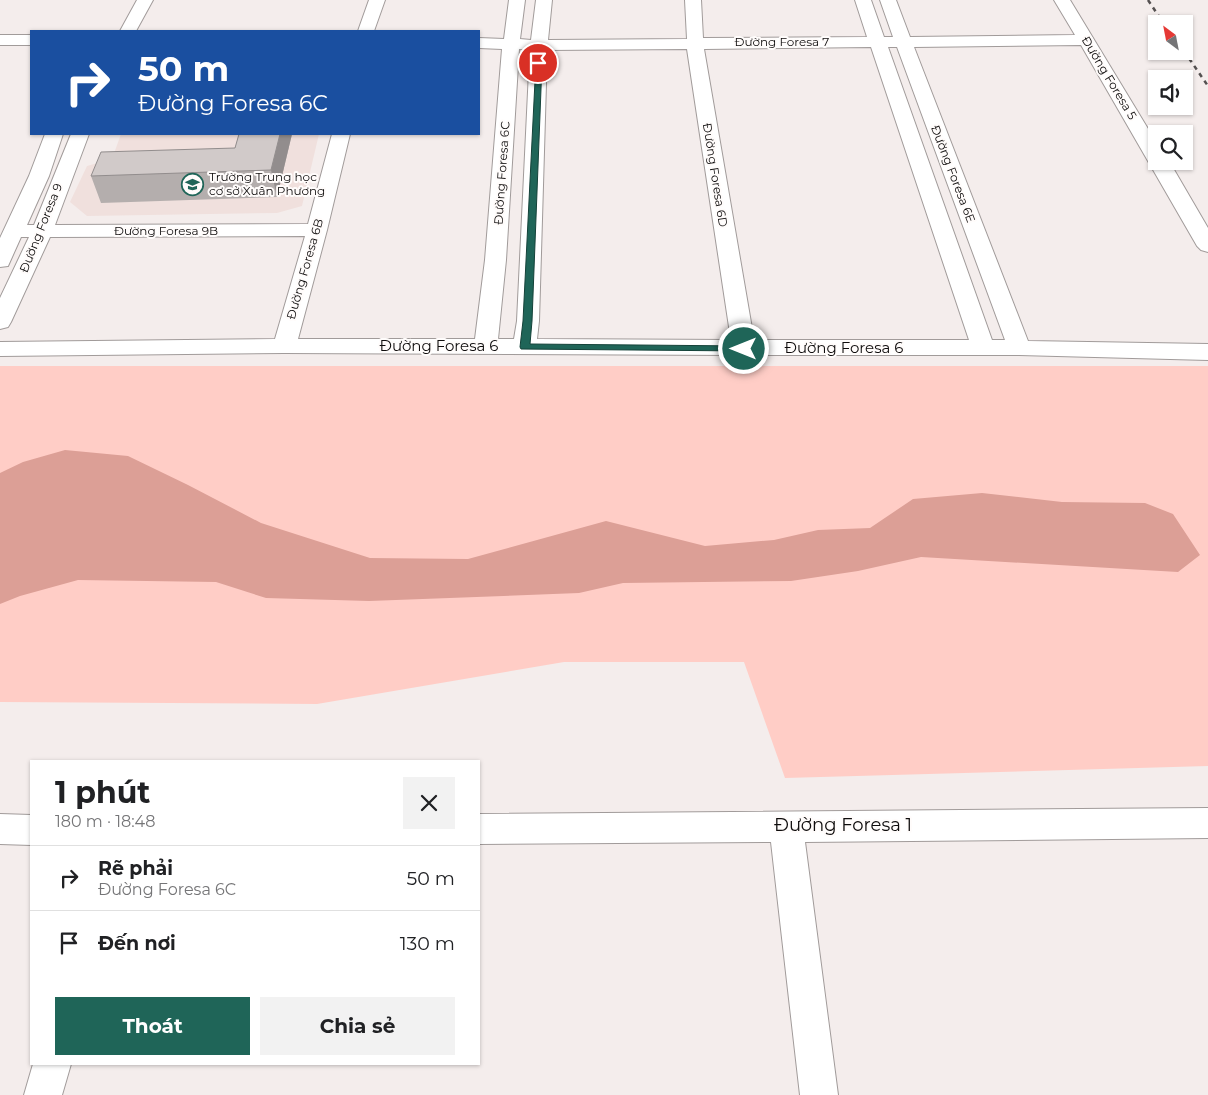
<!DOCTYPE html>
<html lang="vi">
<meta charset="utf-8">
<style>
:root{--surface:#fff;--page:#f2f2f2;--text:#202124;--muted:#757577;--line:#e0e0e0;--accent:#1f6558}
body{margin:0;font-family:Montserrat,sans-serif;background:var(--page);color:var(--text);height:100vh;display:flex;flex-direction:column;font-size:19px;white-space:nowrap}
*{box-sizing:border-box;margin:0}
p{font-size:16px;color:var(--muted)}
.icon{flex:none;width:28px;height:28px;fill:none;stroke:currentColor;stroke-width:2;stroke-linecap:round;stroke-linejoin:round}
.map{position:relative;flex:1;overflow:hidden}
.side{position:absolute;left:30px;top:760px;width:450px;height:305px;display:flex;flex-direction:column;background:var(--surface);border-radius:0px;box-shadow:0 1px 4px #0004}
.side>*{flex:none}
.top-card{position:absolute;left:30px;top:30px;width:450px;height:105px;border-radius:0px;box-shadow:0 1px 4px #0004;background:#1a4fa0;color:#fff;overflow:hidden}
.needle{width:32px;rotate:328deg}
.tools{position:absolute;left:1148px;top:15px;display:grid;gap:10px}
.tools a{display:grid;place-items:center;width:45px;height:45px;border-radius:0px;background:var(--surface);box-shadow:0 1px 4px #0004;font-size:25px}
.pin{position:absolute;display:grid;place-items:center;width:42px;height:42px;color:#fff;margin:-21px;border:2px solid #fff;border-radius:50%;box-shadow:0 1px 5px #0007}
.me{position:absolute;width:55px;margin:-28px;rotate:270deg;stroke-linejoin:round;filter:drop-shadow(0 0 4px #0008)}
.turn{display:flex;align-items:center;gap:18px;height:105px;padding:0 25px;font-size:22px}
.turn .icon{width:65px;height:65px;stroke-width:2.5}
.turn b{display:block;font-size:35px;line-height:42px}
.round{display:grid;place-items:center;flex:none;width:52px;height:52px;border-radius:0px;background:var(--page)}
.head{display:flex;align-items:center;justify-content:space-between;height:85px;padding:0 25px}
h1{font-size:30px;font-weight:700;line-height:38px}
.primary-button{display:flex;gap:10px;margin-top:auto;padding:10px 25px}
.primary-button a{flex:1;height:58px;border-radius:0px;background:var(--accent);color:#fff;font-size:20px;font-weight:700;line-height:58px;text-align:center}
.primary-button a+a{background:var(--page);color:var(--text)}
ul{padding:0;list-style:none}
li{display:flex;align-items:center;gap:15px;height:65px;padding:0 25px;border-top:1px solid var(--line)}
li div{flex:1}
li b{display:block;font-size:19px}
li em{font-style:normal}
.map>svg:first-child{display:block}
</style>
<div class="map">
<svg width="1208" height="1095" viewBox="0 0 1208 1095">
<rect width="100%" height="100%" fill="#f4edec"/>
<!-- built -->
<path fill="#f0e0dd" d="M121 134H319L302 206 277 213 87 216 70 202 87 166 112 159Z"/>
<!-- green -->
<path fill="#ffcdc6" d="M0 366H1208V766L785 778 744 662H564L317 704 0 702Z"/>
<!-- water -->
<path fill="#dc9f96" d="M65 450 128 456 188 485 261 523 370 558 468 559 606 521 705 546 774 540 818 530 870 528 913 499 982 493 1062 502 1145 503 1173 514 1200 555 1178 572 921 557 858 571 791 581 623 583 579 593 369 601 266 598 216 582 78 580 20 596 0 604V473L23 462Z"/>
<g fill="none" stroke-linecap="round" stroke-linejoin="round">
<defs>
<path id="minor" d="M137 0H153L136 31H120Z
M369 0H385L374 31H358Z
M509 0H525L520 39 531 40 536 0H552L548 40 687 39 685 0H701L703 38 867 37 855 0H871L884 37H893L880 0H896L910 37 1075 35 1054 0H1070L1156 142V161H1169L1208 228V252L1201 250 1197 246 1081 45 914 47 1028 341 1208 344V360L1019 355H751L744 356 737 355 284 353 0 356V342L275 339 305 236 50 237 11 322 8 327 0 329V298L29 237H21L8 266 0 267V238L29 176 45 134H63L49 176 27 225H34L71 134H89L55 225 308 224 332 134H350L327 230 298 339H475L485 260 502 49 479 48V38L504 39ZM871 47 969 340H754L704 49ZM888 47H897L1005 340H992ZM519 49 530 50 517 321 514 339H498L506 260ZM687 49 731 340 537 339 539 321 547 50Z
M0 35H31V45H0Z
M1208 808V838L805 842 838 1095H800L771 842 479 844V814Z
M0 814 31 815V845L0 844Z
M33 1064H71L62 1095H24Z"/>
</defs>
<!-- minor casing -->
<use href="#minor" stroke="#a19b9a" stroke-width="2"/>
<!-- minor -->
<use href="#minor" fill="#fff" fill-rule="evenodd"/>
<!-- rail -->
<path stroke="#555151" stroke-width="2.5" stroke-dasharray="4.5 4.5" stroke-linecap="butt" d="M1148 0 1164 24
M1184 51 1208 86"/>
</g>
<!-- wall -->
<path fill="#b4aead" d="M239 134H292L277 197 101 203 91 176 235 148Z"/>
<!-- shaded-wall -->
<path fill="#928d8d" d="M280 134H292L277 197 271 170Z"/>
<!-- building -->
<path fill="#d1cac9" stroke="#928d8d" d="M239 134H280L271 170 91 176 101 152 235 148Z"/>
<!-- route -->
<path fill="#1f6558" stroke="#144239" d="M536 61 542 63 532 321 530 344 744 346 749 349 747 351 521 349 520 347 523 321Z"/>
<!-- icons -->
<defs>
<symbol id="school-ring" viewBox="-11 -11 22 22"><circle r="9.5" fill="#fffcfb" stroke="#1f6558" stroke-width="1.5"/><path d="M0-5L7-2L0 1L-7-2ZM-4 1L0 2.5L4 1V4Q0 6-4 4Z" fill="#1f6558"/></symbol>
</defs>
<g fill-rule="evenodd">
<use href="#school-ring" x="180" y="172" width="25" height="25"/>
</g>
<g text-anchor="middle" stroke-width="4" stroke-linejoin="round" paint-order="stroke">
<!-- far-street labels -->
<g font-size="12" fill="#0e0c0c" stroke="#fffcfb">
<text x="782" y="46">Đường Foresa 7</text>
<text transform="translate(1109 78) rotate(59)" y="4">Đường Foresa 5</text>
<text transform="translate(502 173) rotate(-86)" y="4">Đường Foresa 6C</text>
<text transform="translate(953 174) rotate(69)" y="4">Đường Foresa 6E</text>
<text transform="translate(715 175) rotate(81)" y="4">Đường Foresa 6D</text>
<text transform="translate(41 228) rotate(-68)" y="4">Đường Foresa 9</text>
<text x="166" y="235">Đường Foresa 9B</text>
<text transform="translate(305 269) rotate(-74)" y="4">Đường Foresa 6B</text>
</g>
<!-- far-poi labels -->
<g font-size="12" fill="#0e0c0c" stroke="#fffcfb" text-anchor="start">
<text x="209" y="181">Trường Trung học<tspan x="209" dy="14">cơ sở Xuân Phương</tspan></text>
</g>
<!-- street labels -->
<g font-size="15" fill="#0e0c0c" stroke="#fffcfb">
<text x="439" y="351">Đường Foresa 6</text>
<text x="844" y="353">Đường Foresa 6</text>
</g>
<!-- near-street labels -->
<g font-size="18" fill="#0e0c0c" stroke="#fffcfb">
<text x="843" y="831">Đường Foresa 1</text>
</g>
</g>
</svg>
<div class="tools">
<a><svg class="needle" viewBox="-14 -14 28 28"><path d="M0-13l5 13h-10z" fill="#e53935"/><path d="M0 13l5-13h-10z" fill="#757577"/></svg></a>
<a><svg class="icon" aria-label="sound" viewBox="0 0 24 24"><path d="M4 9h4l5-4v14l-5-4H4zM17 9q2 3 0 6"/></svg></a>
<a><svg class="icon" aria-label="search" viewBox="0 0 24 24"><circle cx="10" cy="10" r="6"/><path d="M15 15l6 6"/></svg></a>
</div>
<div class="pin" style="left:538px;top:63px;background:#d93025"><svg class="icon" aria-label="arrive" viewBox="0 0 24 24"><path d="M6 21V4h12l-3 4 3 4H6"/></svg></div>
<svg class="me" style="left:744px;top:349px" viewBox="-20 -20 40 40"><circle r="17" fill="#1f6558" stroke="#fff" stroke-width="3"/><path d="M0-11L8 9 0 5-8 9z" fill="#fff"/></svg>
<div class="top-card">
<div class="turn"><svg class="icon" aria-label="right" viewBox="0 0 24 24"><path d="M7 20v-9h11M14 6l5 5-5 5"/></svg><div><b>50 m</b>Đường Foresa 6C</div></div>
</div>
<section class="side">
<div class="head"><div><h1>1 phút</h1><p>180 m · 18:48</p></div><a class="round"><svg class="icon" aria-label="close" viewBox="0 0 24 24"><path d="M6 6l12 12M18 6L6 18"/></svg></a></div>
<ul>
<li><svg class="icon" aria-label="right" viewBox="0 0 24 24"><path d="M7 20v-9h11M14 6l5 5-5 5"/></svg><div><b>Rẽ phải</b><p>Đường Foresa 6C</p></div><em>50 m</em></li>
<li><svg class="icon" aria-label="arrive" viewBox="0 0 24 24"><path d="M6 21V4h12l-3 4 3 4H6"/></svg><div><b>Đến nơi</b></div><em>130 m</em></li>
</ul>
<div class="primary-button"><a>Thoát</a><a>Chia sẻ</a></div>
</section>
</div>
